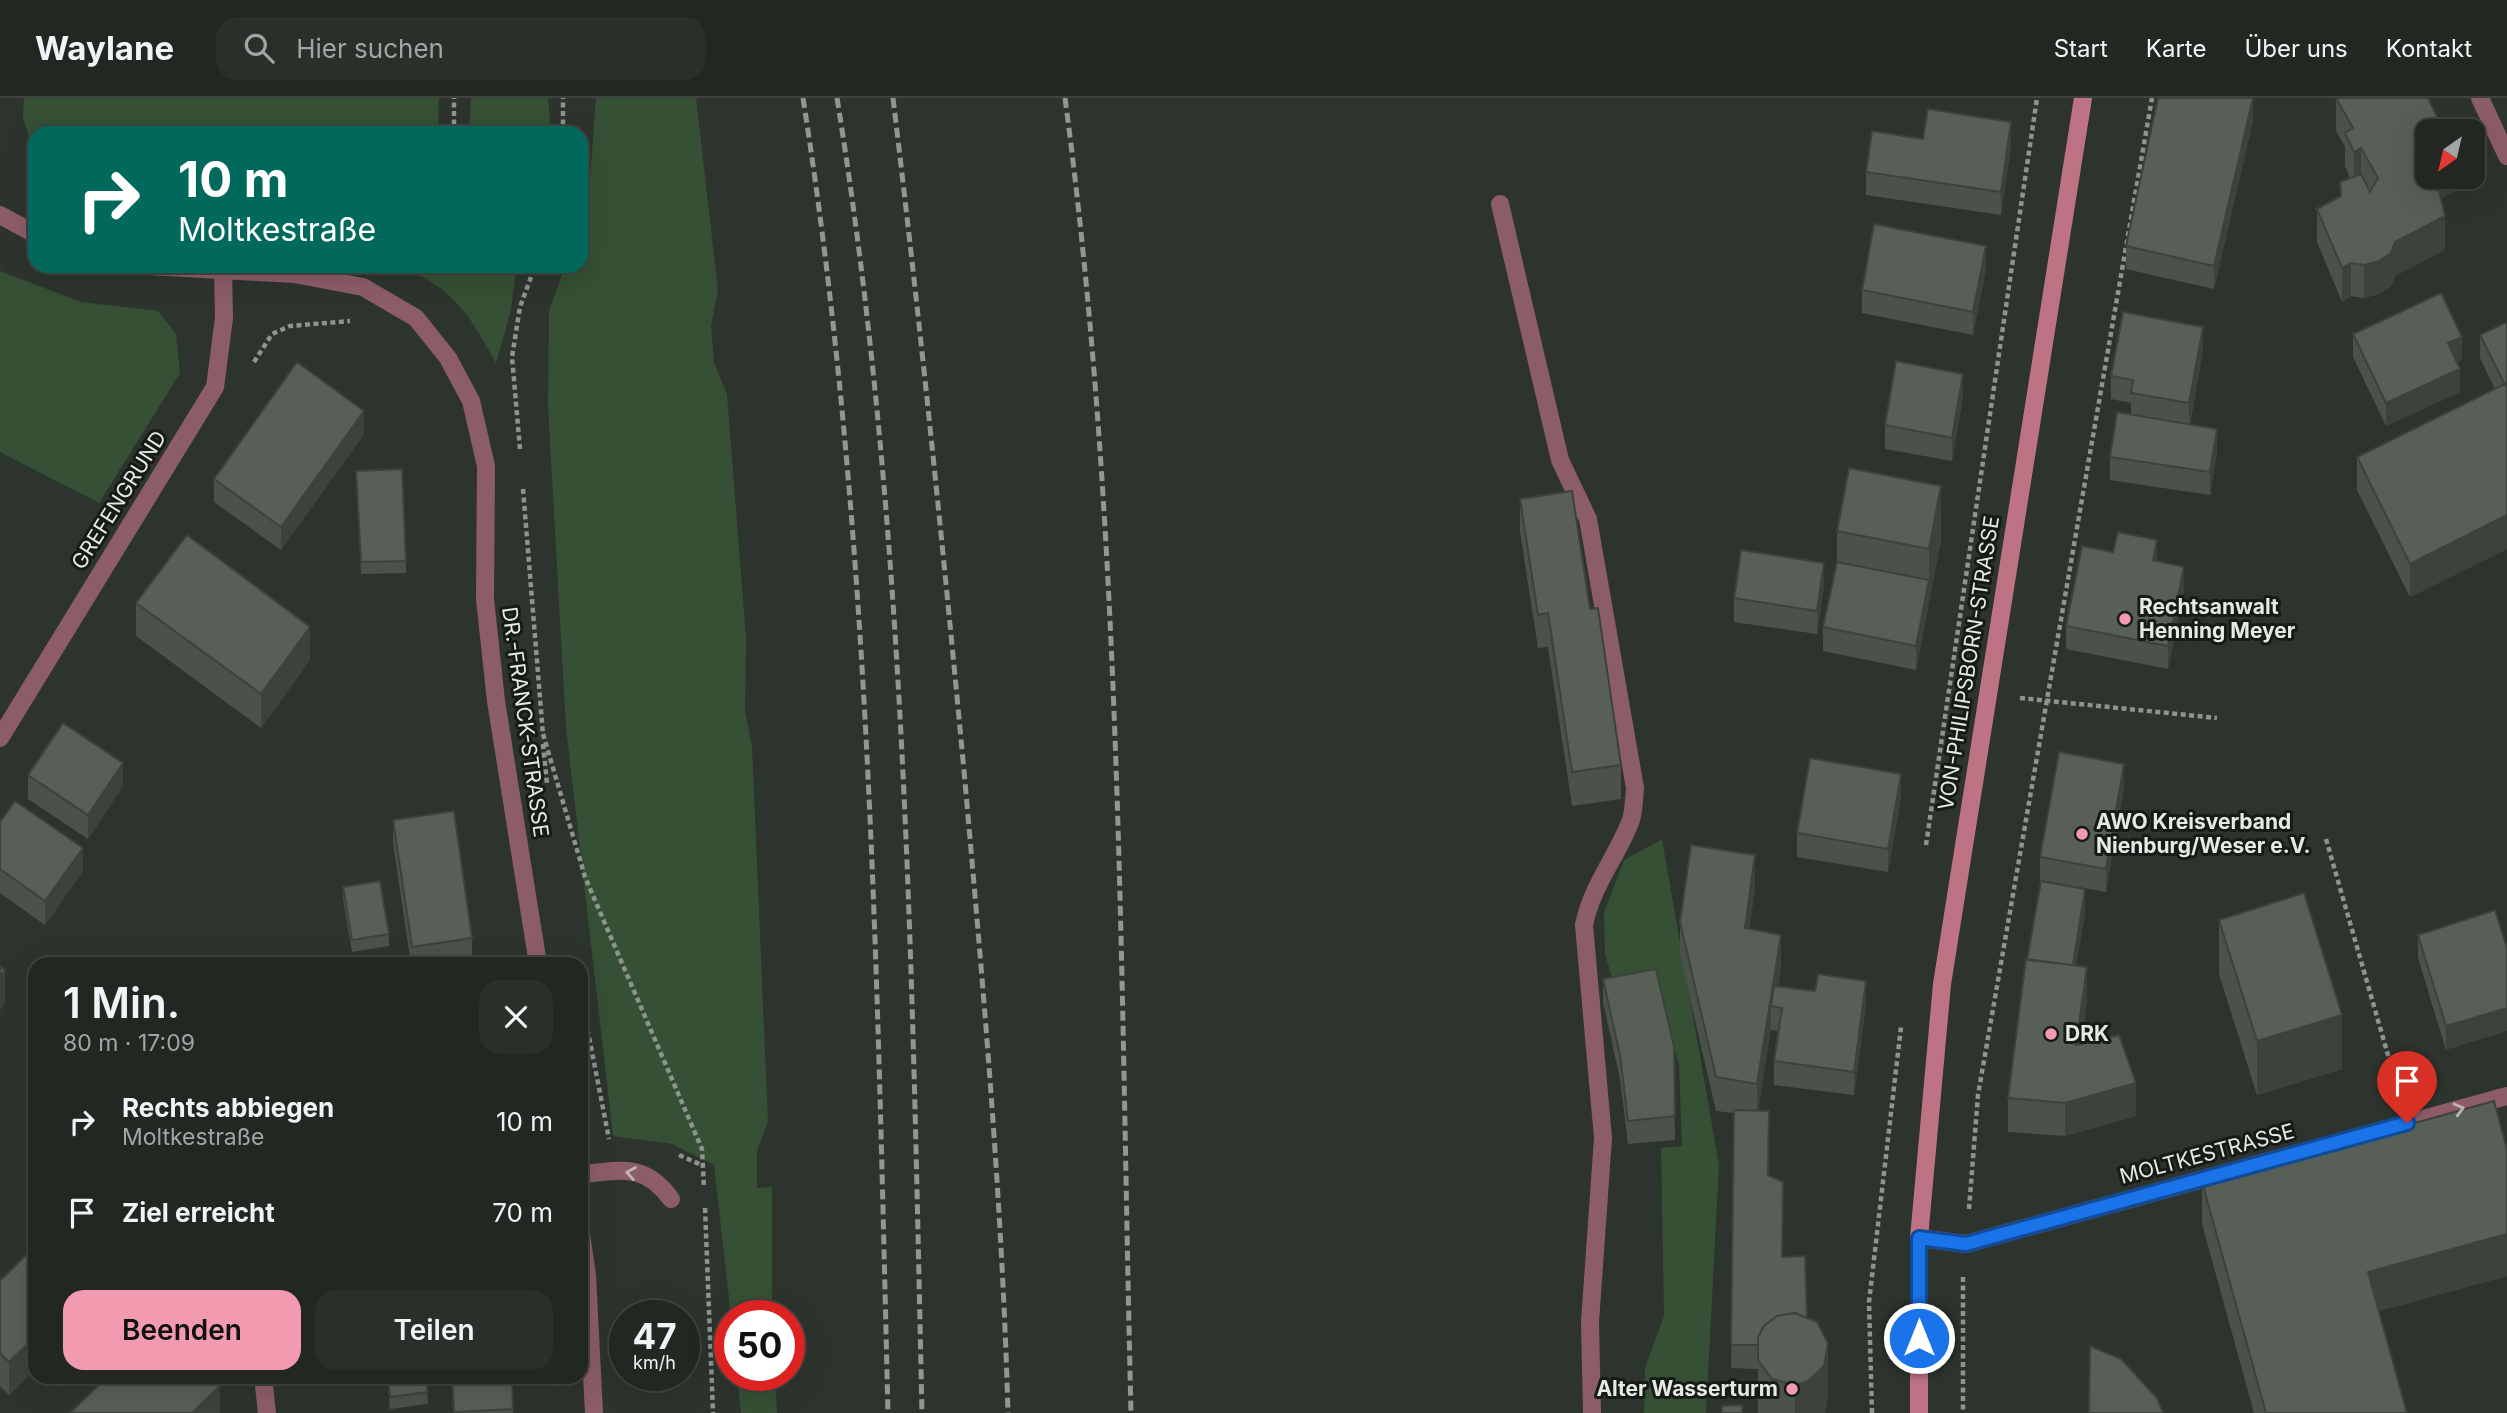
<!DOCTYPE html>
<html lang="de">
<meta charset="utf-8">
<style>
:root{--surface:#222722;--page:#2a2f2a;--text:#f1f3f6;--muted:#a2a5a5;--line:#3f4440;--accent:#f29aaf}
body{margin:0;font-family:Inter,sans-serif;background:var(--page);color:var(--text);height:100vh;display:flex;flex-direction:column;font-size:26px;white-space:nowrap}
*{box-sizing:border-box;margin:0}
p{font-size:23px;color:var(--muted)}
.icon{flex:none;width:38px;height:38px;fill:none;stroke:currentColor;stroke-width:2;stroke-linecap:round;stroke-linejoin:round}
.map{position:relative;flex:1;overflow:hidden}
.sheet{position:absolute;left:28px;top:859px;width:560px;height:427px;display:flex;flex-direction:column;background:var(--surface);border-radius:21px;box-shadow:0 7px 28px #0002,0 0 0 2px var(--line)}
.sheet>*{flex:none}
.guide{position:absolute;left:28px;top:28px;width:560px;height:147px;border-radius:21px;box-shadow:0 7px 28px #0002,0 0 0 2px var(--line);background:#00695c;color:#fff;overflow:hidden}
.needle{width:46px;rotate:214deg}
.buttons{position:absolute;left:2415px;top:21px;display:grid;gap:14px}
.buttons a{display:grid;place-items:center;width:70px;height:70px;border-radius:14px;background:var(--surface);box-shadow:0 7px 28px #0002,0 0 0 2px var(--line);font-size:35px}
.speed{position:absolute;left:609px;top:1202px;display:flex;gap:14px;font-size:35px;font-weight:700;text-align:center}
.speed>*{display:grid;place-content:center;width:91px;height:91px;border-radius:50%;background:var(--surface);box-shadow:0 7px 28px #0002,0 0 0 2px var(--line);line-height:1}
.speed small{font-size:18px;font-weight:400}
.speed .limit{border:10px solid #d22;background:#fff;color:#111}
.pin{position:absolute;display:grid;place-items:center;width:60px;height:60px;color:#fff;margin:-72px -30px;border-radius:50% 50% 50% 0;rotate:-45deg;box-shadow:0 0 7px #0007}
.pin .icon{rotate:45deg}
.me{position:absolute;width:77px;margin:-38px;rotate:0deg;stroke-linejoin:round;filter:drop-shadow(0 0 5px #0008)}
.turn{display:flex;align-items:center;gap:24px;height:147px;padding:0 35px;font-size:32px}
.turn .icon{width:91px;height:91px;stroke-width:2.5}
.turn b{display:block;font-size:49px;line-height:60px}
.round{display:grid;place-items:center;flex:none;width:74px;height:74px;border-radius:21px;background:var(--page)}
.head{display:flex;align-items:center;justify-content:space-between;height:119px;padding:0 35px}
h1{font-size:42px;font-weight:600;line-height:52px}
.cta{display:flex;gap:14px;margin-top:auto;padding:14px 35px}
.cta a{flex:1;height:80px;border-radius:21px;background:var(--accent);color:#111;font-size:28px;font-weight:600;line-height:80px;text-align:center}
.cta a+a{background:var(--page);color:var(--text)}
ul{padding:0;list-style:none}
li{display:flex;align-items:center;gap:21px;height:91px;padding:0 35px}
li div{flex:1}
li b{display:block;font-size:26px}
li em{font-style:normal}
header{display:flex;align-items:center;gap:42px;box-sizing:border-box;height:98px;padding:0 35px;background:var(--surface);border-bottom:2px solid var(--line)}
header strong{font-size:33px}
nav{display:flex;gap:38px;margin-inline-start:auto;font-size:24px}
.search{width:490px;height:63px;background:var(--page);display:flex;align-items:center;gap:18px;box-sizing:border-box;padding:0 24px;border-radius:21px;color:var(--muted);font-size:26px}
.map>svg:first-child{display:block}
</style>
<header>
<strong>Waylane</strong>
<div class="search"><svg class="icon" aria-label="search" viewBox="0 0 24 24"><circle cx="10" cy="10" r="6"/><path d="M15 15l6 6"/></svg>Hier suchen</div>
<nav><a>Start</a><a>Karte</a><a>Über uns</a><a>Kontakt</a></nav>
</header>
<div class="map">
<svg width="2507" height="1315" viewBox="0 0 2507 1315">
<rect width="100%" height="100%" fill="#2d342d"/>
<!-- green -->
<path fill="#355035" d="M24 0H439L438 35H35V57L23 20Z
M471 0H548L551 35H469Z
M596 0H696L718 192 711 228 714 265 727 296 746 540 745 613 752 648 768 1024 757 1053V1090L772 1089V1218H731L714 1067 672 1046 613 1038 566 629 548 308 549 213 565 168H581V124L588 105Z
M400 168H517L510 216 496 265C467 213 456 193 400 168Z
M0 173 81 204 158 213 176 236 180 275 99 405 0 354Z
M1662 741 1719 1067 1706 1315H1644L1645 1270 1664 1218 1661 1050 1682 1048 1679 967 1658 888 1617 895 1605 857 1604 814 1624 762Z
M737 1278H775L777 1315H741Z"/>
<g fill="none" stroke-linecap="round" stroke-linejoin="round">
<!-- path -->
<path stroke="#8e948e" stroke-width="4.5" stroke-dasharray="5 3.5" stroke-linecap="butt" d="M454 35V0
M563 35V0
M254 264 272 236 290 228 350 223
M520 351 512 259 520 209 535 168
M523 391 543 637
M2020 600 2217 620
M543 636 585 779 702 1051 704 1090
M543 646 547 686
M2326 741 2398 992
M1926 747 2037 0
M581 898 609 1041
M679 1057 704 1068
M705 1110 713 1315
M1969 1111 1978 997 2152 0
M1963 1179V1315
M1872 1315 1869 1204 1901 929"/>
<!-- service -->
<path stroke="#8c5d68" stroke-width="18" d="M1500 106 1560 362 1588 421 1635 690C1634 700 1634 713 1631 722 1617 759 1592 787 1584 827L1603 1040 1590 1224 1592 1315
M581 1076C622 1073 644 1064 671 1101
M263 1279 267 1315"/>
<!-- minor -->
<path stroke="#8c5d68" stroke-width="18" d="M2480 0 2507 58
M0 117 35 136
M149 168 294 176 363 189 416 220 448 260 471 303 486 368 485 501 496 603 538 866
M0 640 215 289 224 220 223 171
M581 1136 587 1177 594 1315
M1919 1140 1966 1146 2507 998"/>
<!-- secondary -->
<path stroke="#be7385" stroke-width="18" d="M1919 1315V1140L1942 886 2083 0"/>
<!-- rail -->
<path stroke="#919791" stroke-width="5" stroke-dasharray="10 5" stroke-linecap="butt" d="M803 0C871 434 877 876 888 1315
M837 0C907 434 912 876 922 1315
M893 0C920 224 943 448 964 673 983 886 1002 1101 1008 1315
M1065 0C1123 436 1120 876 1131 1315"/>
</g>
<!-- wall -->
<path fill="#4b524a" d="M2336 0 2456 79V92L2441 101 2445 152 2395 178 2391 188 2379 196 2364 200 2351 198 2342 204 2317 144V111L2340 99V84L2350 80 2345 68V49L2336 33Z
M2253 22 2214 191 2126 171V148Z
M1923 41 2011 47 2001 117 1866 97V74Z
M1986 171 1973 237 1862 215V192Z
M2507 224V451L2410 499 2357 392V359L2495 291 2480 260V237Z
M2353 236 2462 262 2457 264 2460 294 2386 328 2353 259Z
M2203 252 2190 326 2217 354 2210 397 2110 382V359L2131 316V305L2111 301V278Z
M1963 299 1952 363 1885 351V327Z
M364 336 281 452 214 404V381Z
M356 373 406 463V475L361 476Z
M1520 401 1590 511 1621 667V701L1572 708 1548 549 1538 550 1520 434Z
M1837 433 1941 442 1916 572 1823 553V529L1837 464Z
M2157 463 2184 492 2168 571 2066 551V528Z
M1824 488 1817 536 1734 524V500Z
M136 505 310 562 261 630 136 538Z
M28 677 123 688 88 741 28 701Z
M2124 689 2106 794 2040 782V759Z
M1901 699 1888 774 1797 759V735Z
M393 722 472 840V864L454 866H411L393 745Z
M0 724 83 773 45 827 0 795Z
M343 789 389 836V848L352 854 343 801Z
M1755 791 1749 831 1781 871 1778 888 1866 906 1854 997 1774 987V963L1779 933 1771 932V929L1758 1013 1782 1159 1807 1220 1828 1299 1825 1315H1758V1271L1731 1270 1734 1015 1716 1013 1680 857V824Z
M2085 815 2076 868 2087 902 2081 946 2136 1018 2065 1038 2008 1034V1000L2027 862Z
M2219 822 2342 971 2257 997 2219 876Z
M2418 837 2507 850 2446 952 2418 860Z
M1603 881 1674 949 1675 1042 1628 1046 1620 981 1603 904Z
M2507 1051V1178L2379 1213 2407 1315H2254L2202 1126V1084Z
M35 1148V1272L9 1297 0 1288V1183Z
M387 1279H426L428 1306 390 1311Z
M451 1279H512L513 1315H453Z"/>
<!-- shaded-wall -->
<path fill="#3d423c" d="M2253 0V22L2214 191V168Z
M2011 24V47L2001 117V94Z
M2361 50V84L2354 88V54Z
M2434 79H2456V92L2434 105Z
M2445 118V152L2395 178 2391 188 2379 196 2364 200V167L2395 144Z
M1986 148V171L1973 237V214Z
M2351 165V198L2342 204V170Z
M2203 229V252L2189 328V305Z
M2462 239V262L2448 268V245Z
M2460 271V294L2386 328V305Z
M1963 276V299L1952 363V340Z
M364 313V336L281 452V429Z
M2217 331V354L2210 397V374Z
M1941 388V442L1916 572V548L1929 482V451Z
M2507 417V451L2410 499V466Z
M2157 442V465L2153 462Z
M1824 465V488L1817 536V513Z
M2184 469V492L2168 571V548Z
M310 529V562L261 630V596Z
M123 665V688L88 741V717Z
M2124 666V689L2106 794V771Z
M1901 676V699L1888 774V751Z
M83 750V773L45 827V803Z
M1755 757V791L1745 863V830Z
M2085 791V815L2071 902V879Z
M1781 837V871L1775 909 1771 908V929L1757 1019V986Z
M2087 869V902L2076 980V947Z
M5 872V905L0 912V878Z
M1866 883V906L1854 997V974Z
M2507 910V933L2446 952V928Z
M2342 917V971L2257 997V943Z
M2136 985V1018L2065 1038V1005Z
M2507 1136V1178L2368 1216V1174Z
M35 1239V1272L9 1297V1264Z
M1828 1245V1299L1825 1315H1795V1287Z
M220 1288V1315H192Z"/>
<!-- building -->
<path fill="#575f56" stroke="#3d423c" stroke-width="2" d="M2158 0H2253L2214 168 2126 148Z
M2336 0H2428L2444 33H2427V79H2436L2445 118 2395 144 2391 155 2379 163 2364 167 2351 165 2342 170 2317 111 2341 98 2340 84 2361 76 2370 94 2378 80 2361 50 2354 54 2345 35 2353 30Z
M1928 11 2011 24 2001 94 1866 74 1872 33 1923 41Z
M1874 126 1986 148 1973 214 1862 192Z
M2441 195 2462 239 2448 245 2460 271 2386 305 2353 236Z
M2123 214 2203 229 2189 305 2131 295 2133 282 2111 278Z
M2507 224V285L2505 287 2480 237Z
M1896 263 1963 276 1952 340 1885 327Z
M297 264 364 313 281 429 214 381Z
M2507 285V417L2410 466 2357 359Z
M2117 314 2217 331 2210 374 2110 359Z
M1849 370 1941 388 1929 451 1837 433Z
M402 371 406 463 361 464 356 373Z
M1572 393 1590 511 1598 510 1621 667 1572 674 1548 515 1538 517 1520 401Z
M2118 434 2157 442 2153 462 2184 469 2168 548 2066 528 2082 448 2113 454Z
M187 437 310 529 261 596 136 505Z
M1741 452 1824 465 1817 513 1734 500Z
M1837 464 1929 482 1916 548 1823 529Z
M63 625 123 665 88 717 28 677Z
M2059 654 2124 666 2106 771 2040 759Z
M1810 660 1901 676 1888 751 1797 735Z
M15 703 83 750 45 803 0 771V724Z
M454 713 472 840 412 849 393 722Z
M1691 747 1755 757 1745 830 1781 837 1757 986 1716 979 1680 824Z
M380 783 389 836 352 842 343 789Z
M2041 783 2085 791 2073 867 2027 862Z
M2304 795 2342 917 2257 943 2219 822Z
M2495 812 2507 850V910L2446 928 2418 837Z
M2026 861 2087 869 2076 947 2119 937 2136 985 2065 1005 2008 1000Z
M0 868 5 872 0 878Z
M1656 871 1674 949 1675 1018 1628 1023 1620 957 1603 881Z
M1818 876 1866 883 1854 974 1774 963 1782 910 1771 908 1774 888 1815 893Z
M2494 1003 2507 1051V1136L2368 1174 2407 1315H2266L2202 1084Z
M1734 1012 1769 1013 1768 1077 1783 1084 1782 1159 1805 1158 1807 1220 1795 1215 1777 1218 1764 1228 1758 1239V1253V1247H1731Z
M35 1148V1239L9 1264 0 1255V1183Z
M1795 1215 1817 1224 1828 1245 1824 1268 1807 1284 1795 1287 1772 1281 1758 1262V1239L1764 1228 1777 1218Z
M2090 1248 2121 1261 2157 1300 2163 1315H2089Z
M107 1279H212L220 1288 192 1315H70Z
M388 1279H426L428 1294 390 1299Z
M452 1279H512L513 1311 454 1314Z
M1742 1307V1315H1722V1308Z"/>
<!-- one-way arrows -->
<defs><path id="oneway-chevron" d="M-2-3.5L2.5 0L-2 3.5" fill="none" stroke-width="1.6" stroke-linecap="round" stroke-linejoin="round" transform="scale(1.75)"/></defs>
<g stroke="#c1b2b3">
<use href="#oneway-chevron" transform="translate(2459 1011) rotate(-15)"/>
<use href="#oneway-chevron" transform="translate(631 1075) rotate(-170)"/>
</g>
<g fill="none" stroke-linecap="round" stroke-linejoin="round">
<defs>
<path id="route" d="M1919 1240V1140L1966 1146 2407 1025"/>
</defs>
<!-- route casing -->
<use href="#route" stroke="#114b97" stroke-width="18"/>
<!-- route -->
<use href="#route" stroke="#1a73e8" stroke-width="12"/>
</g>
<!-- markers -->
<g fill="#f29aaf" stroke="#171b17" stroke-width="2.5">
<circle cx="2125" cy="521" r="7"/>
<circle cx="2082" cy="736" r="7"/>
<circle cx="2051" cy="936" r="7"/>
<circle cx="1792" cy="1291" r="7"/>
</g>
<g text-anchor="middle" stroke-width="6" stroke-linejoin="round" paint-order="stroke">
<!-- street labels -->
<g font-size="21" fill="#e5eae5" stroke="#171b17">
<text transform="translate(119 402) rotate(-58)" y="7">GREFENGRUND</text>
<text transform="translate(1969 565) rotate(-81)" y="7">VON-PHILIPSBORN-STRASSE</text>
<text transform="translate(525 624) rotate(82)" y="7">DR.-FRANCK-STRASSE</text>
<text transform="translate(2207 1056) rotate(-15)" y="7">MOLTKESTRASSE</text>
</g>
<!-- poi labels -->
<g font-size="21" font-weight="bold" fill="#e5eae5" stroke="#171b17" text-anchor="start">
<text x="2139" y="516">Rechtsanwalt<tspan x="2139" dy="24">Henning Meyer</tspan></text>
<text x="2096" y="731">AWO Kreisverband<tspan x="2096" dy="24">Nienburg/Weser e.V.</tspan></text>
<text x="2065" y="943">DRK</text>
<text x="1778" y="1298" text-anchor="end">Alter Wasserturm</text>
</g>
</g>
</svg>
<div class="buttons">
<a><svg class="needle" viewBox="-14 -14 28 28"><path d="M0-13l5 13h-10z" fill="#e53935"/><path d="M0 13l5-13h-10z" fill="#a2a5a5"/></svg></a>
</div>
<div class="speed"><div>47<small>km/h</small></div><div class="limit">50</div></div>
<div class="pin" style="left:2407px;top:1025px;background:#d93025"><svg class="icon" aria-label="arrive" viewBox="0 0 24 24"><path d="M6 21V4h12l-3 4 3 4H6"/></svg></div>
<svg class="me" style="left:1919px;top:1240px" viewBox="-20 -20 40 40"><circle r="17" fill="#1a73e8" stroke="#fff" stroke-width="3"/><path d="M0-11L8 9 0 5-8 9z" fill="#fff"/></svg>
<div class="guide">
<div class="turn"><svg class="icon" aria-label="right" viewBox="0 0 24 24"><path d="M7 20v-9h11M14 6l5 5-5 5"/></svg><div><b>10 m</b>Moltkestraße</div></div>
</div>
<section class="sheet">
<div class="head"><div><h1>1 Min.</h1><p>80 m · 17:09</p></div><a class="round"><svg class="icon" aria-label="close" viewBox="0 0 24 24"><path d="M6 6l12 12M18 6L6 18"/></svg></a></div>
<ul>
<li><svg class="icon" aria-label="right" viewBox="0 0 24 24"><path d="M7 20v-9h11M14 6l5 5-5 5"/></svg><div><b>Rechts abbiegen</b><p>Moltkestraße</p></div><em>10 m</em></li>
<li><svg class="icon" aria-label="arrive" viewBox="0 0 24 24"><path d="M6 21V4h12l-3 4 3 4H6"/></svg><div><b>Ziel erreicht</b></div><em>70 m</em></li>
</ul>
<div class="cta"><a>Beenden</a><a>Teilen</a></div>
</section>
</div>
